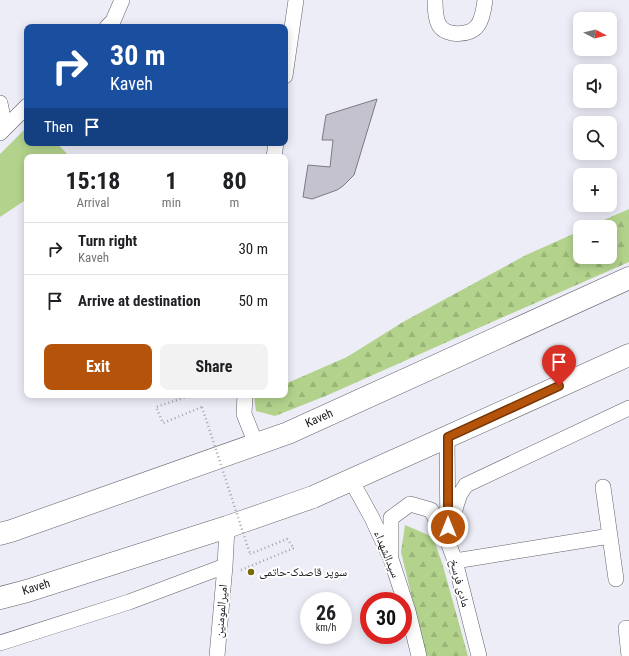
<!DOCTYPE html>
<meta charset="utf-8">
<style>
:root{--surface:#fff;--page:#f2f2f2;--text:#202124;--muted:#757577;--line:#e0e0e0;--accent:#b45309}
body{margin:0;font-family:"Roboto Condensed","Noto Naskh Arabic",sans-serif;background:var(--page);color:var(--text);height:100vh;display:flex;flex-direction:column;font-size:15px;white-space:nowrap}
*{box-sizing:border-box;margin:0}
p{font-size:13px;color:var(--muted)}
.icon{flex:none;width:22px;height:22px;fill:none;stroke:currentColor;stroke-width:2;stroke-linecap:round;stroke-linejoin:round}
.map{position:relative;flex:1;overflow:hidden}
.panel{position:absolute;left:24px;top:154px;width:264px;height:244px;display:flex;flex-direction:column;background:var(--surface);border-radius:8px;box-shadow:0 2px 10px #0003}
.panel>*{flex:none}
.guide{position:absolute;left:24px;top:24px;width:264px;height:122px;border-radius:8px;box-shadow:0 2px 10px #0003;background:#1a4fa0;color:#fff;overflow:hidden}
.needle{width:26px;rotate:97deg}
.fabs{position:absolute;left:573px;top:12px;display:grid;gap:8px}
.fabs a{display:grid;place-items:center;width:44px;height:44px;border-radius:8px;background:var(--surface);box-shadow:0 2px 10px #0003;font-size:20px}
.speed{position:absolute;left:300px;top:592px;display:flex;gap:8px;font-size:20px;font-weight:700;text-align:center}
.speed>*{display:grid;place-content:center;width:52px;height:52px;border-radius:50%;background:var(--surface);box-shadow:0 2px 10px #0003;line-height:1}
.speed small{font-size:10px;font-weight:400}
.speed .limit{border:6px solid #d22;background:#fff;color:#111}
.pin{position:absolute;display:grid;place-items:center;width:34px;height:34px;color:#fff;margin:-41px -17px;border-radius:50% 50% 50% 0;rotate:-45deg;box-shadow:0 0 4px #0007}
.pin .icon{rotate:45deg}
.me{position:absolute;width:44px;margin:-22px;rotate:0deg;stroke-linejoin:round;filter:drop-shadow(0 0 3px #0008)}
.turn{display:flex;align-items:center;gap:14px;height:84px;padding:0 20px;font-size:18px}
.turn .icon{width:52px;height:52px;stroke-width:2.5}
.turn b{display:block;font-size:28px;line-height:34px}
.then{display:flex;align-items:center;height:38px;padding:0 20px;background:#0003;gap:8px;font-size:15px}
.eta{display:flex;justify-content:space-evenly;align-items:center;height:68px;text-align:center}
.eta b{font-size:24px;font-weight:700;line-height:28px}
.action{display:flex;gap:8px;margin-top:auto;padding:8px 20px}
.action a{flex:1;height:46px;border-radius:8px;background:var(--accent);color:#fff;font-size:16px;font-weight:700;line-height:46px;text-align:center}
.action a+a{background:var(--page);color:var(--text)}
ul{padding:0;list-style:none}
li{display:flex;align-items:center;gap:12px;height:52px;padding:0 20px;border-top:1px solid var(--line)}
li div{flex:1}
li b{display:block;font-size:15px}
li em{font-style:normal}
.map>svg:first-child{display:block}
</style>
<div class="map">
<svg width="629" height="656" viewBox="0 0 629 656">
<defs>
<pattern id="forest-firs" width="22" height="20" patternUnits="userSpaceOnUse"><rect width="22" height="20" fill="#b3d38c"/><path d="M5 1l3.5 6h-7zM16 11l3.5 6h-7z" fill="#99b578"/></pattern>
</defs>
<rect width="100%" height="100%" fill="#ededf8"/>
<!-- grass -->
<path fill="#b3d38c" d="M27 127V143H57L68 155 67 157H27V199L0 217V154Z"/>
<!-- forest -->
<path fill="url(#forest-firs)" d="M629 209V262L492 322 328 395 275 416 256 411 254 397 259 395H285V384L347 357 403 322 526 255 580 231V257H610V227H588Z
M405 525 433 537 443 566 468 656H426L401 552Z"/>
<!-- building -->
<path fill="#c3c2ce" stroke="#7b7a84" d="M377 99 354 175 343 186 337 190 312 199 303 197 308 165 330 167 333 140H322L326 115Z"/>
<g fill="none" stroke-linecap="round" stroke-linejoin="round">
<defs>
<path id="minor" d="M435 0C435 8 435 18 439 25 446 37 471 36 478 25 483 18 484 7 485 0
M107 27 113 21 122 0
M285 76 296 0
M0 103 5 128
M0 133 27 106
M274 157 276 143
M245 395 244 414 256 444
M447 437 448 542 455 561 479 656
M351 480 372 518 391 559 408 611 419 656
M603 487 616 579
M448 542 456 506 460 494 466 485 629 408
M391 554V518L410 504 431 510 446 539
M455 561 610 536
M626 628 629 656
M0 643 129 602 225 566
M217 656 225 566 227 527"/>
<path id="primary" d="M0 534 11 531 288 433 629 278
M0 598 27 591 227 527 313 497 447 437 629 355"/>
</defs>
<!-- minor casing -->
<use href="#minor" stroke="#62626c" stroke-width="16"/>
<!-- primary casing -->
<use href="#primary" stroke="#62626c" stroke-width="23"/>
<!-- path -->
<path stroke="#a4a4ad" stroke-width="2.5" stroke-dasharray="1 3" stroke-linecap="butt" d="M192 395 156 407 163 423 202 407
M241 570 294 548 287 539 250 554"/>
<!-- minor -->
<use href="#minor" stroke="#fff" stroke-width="15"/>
<!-- primary -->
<use href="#primary" stroke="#fff" stroke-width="22"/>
<!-- path-bridge -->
<path stroke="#a4a4ad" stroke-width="2.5" stroke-dasharray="1 3" stroke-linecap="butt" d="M202 407 250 554"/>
</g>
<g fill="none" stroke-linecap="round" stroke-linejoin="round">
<defs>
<path id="route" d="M448 527V437L559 386"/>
</defs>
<!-- route casing -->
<use href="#route" stroke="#753606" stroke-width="10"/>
<!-- route -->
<use href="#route" stroke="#b45309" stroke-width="7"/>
</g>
<!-- markers -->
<circle fill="#786b03" stroke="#fff" stroke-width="1.5" cx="251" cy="572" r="4"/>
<g text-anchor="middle" stroke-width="4" stroke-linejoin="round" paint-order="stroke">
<!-- street labels -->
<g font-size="12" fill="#19191d" stroke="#fff">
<text transform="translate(319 418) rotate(-24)" y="4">Kaveh</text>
<text transform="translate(387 554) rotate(68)" y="4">سیدالشهداء</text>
<text transform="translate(460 583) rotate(75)" y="4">مادی فرسخ</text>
<text transform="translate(36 587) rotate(-17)" y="4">Kaveh</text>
<text transform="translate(221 611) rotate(-85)" y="4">امیرالمومنین</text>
</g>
<!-- poi labels -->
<g font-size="12" fill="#19191d" stroke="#fff" text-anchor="start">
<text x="259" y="576">سوپر قاصدک-حاتمی</text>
</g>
</g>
</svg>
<div class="fabs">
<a><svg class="needle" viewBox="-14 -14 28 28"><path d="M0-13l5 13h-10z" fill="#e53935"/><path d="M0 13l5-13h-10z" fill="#757577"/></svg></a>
<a><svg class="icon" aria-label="sound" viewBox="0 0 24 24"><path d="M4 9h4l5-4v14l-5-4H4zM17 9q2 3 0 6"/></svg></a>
<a><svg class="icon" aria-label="search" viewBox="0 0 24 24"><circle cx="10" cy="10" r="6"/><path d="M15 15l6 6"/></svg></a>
<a>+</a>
<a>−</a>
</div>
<div class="speed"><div>26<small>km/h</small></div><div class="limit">30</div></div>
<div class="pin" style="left:559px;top:386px;background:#d93025"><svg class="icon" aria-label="arrive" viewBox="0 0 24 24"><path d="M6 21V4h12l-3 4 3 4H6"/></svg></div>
<svg class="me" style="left:448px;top:527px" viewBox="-20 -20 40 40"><circle r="17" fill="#b45309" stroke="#fff" stroke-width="3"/><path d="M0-11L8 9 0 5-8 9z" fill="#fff"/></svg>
<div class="guide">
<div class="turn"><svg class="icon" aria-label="right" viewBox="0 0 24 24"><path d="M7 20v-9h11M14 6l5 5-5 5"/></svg><div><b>30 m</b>Kaveh</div></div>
<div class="then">Then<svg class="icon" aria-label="arrive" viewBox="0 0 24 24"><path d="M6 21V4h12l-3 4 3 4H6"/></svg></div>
</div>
<section class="panel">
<div class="eta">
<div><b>15:18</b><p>Arrival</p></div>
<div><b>1</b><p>min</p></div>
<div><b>80</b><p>m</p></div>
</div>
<ul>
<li><svg class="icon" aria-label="right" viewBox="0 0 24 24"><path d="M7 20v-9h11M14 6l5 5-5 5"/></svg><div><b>Turn right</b><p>Kaveh</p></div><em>30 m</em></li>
<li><svg class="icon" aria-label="arrive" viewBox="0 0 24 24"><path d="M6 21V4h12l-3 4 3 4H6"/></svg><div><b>Arrive at destination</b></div><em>50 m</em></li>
</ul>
<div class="action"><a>Exit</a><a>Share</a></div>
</section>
</div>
